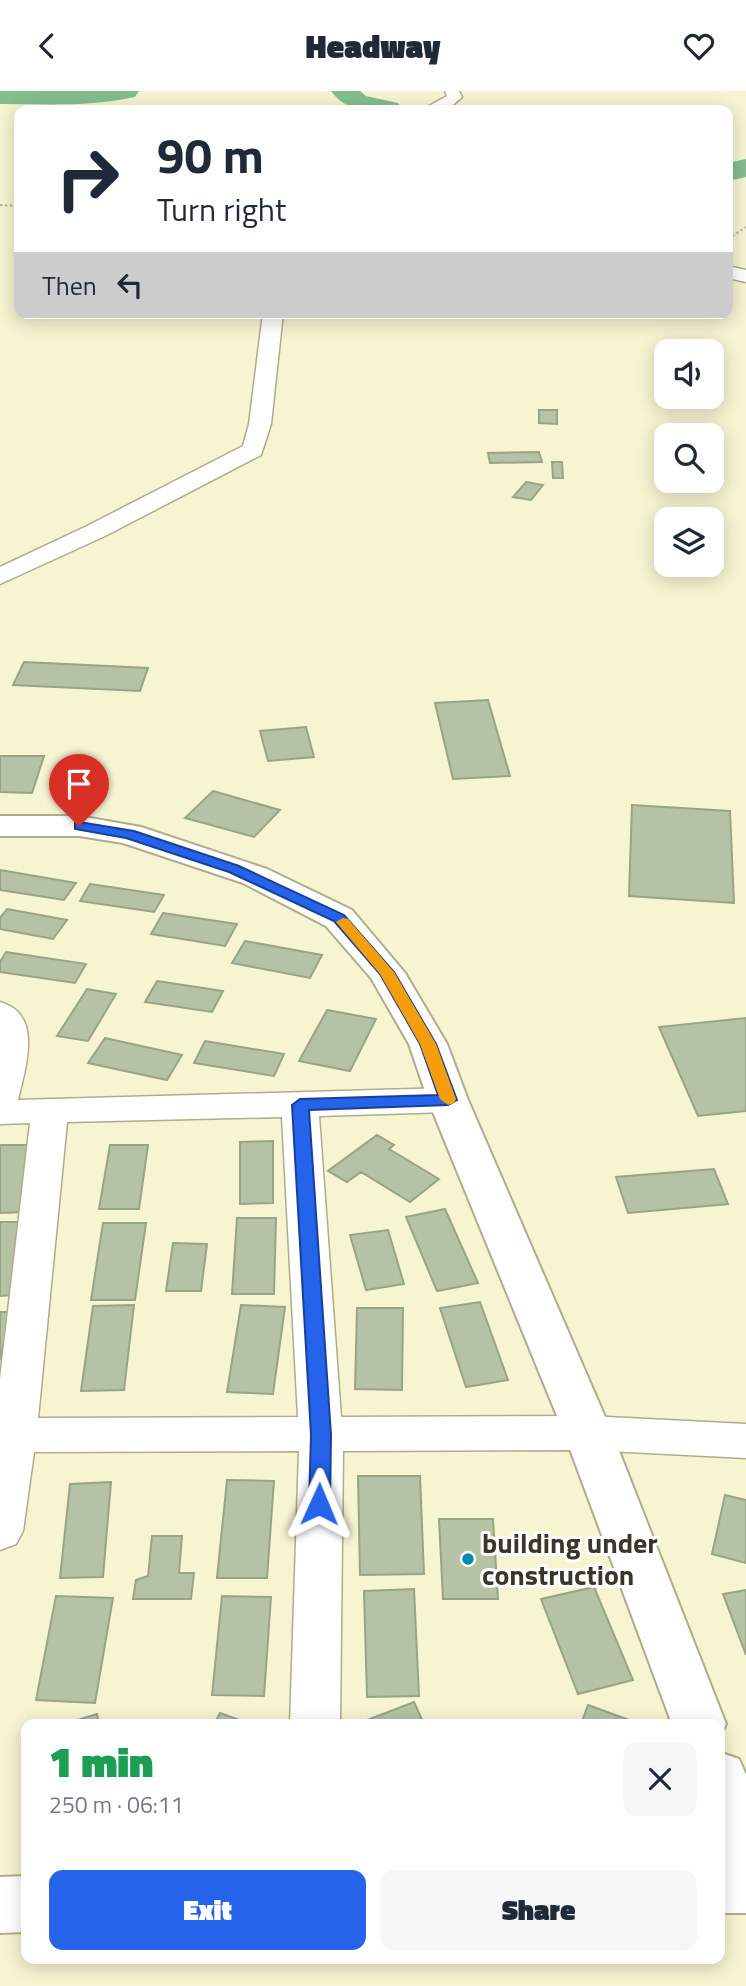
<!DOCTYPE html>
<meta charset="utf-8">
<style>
:root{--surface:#fff;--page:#f6f6f7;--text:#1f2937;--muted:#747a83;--accent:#2563eb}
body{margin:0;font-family:"Titillium Web",sans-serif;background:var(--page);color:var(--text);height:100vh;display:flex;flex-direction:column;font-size:26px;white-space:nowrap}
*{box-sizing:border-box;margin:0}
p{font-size:23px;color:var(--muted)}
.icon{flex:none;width:38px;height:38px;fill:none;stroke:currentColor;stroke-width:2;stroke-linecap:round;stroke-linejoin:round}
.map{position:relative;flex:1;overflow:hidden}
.sheet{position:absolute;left:21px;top:1628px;width:704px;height:245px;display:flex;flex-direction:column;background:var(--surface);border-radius:14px;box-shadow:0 4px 18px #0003}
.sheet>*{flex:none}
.hud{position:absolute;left:14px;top:14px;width:719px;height:214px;border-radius:14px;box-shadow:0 4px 18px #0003;background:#fff;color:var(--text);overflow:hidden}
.controls{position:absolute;left:654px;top:248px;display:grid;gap:14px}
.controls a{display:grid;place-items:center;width:70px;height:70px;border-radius:14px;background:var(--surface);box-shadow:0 4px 18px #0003;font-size:35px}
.pin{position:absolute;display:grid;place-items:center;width:60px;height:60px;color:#fff;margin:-72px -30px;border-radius:50% 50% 50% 0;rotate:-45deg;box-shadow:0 0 7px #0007}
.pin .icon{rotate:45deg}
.me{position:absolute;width:77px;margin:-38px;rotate:1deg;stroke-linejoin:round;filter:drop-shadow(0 0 5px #0008)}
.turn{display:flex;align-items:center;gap:24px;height:147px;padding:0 28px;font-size:32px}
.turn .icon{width:91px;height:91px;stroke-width:2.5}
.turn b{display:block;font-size:49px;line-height:60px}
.then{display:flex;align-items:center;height:66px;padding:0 28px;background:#0003;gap:14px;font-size:26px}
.round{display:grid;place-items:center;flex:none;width:74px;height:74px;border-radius:14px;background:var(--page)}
.head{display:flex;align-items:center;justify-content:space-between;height:119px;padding:0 28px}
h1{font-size:42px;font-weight:800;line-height:52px;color:#1e9e55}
.action{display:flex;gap:14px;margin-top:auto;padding:14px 28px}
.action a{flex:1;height:80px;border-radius:14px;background:var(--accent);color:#fff;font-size:28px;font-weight:800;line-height:80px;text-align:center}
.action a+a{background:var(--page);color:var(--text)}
header{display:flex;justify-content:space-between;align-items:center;height:91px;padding:0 28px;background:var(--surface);font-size:32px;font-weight:800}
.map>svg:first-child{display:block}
</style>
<header><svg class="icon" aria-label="back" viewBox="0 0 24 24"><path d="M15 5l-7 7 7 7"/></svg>Headway<svg class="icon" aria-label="heart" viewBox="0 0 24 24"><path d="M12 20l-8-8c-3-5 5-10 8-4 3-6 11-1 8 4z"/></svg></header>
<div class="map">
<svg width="746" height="1895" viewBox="0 0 746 1895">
<rect width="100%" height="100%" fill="#f7f4d2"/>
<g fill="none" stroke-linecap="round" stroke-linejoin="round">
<!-- river -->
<path fill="#83be8f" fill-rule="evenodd" d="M0 0H139L135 6C91 16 45 13 0 13Z
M331 0H360L366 5 398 12 402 18C378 24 346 22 331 0Z
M746 68V86L728 90V72Z"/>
</g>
<!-- building -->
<path fill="#b5c2a3" stroke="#97a486" stroke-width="2" d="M539 319H557V333L539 332Z
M539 361 542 371 490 372 488 362Z
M552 371H562L563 387H553Z
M526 391 543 394 531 409 513 406Z
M24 571 148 577 140 600 13 594Z
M488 609 510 685 453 688 435 612Z
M306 636 314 666 268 670 260 640Z
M0 665H44L32 702 0 701Z
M213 700 280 719 254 746 185 727Z
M632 714 730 720 734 812 629 805Z
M0 779 76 792 64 809 0 799Z
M90 793 164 804 154 821 80 810Z
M7 818 67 829 53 848 0 838V827Z
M163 822 237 833 225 855 151 843Z
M245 850 322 864 310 887 232 872Z
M6 861 86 873 75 892 0 881V871Z
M157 890 223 900 212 921 145 911Z
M87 898 116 903 88 950 57 945Z
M327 919 376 928 350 980 299 970Z
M746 927V1020L698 1025 659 936Z
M105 947 182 964 167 989 88 972Z
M205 950 284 963 274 985 194 972Z
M377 1044 394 1054 389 1058 439 1088 410 1111 361 1081 347 1091 328 1080Z
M273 1050V1112L240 1113V1051Z
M0 1054H36L26 1121 0 1122Z
M110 1054H148L139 1118H99Z
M714 1078 728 1113 628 1122 616 1086Z
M445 1118 478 1192 437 1200 406 1126Z
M237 1127H276L274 1203H232Z
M0 1131H22L12 1204 0 1205Z
M103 1132H146L135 1209H91Z
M388 1139 404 1193 366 1199 350 1144Z
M173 1152 207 1153 201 1200H166Z
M480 1211 508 1289 466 1296 440 1217Z
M134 1214 124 1299 81 1300 93 1215Z
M241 1214 285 1216 273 1303 227 1301Z
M357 1217H403L402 1299 355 1298Z
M0 1221H11L0 1269Z
M358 1385H420L424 1483 360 1484Z
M227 1389 274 1390 267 1487H217Z
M111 1391 103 1486 60 1487 70 1393Z
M725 1404 746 1409V1472L712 1463Z
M439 1428H493L498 1508H443Z
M152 1445H182L179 1482H194L191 1508H133L136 1489 148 1485Z
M594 1496 633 1589 578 1603 541 1508Z
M414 1498 419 1605 367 1606 364 1500Z
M746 1499V1564L723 1503Z
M56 1505 113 1507 95 1612 36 1609Z
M222 1505 271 1506 264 1605 212 1604Z
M414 1611 424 1633 362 1631Z
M588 1614 640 1633H581Z
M220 1622 250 1633H214Z
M97 1623 99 1633H64Z"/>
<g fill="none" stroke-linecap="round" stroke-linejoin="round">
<defs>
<path id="minor" d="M445 0H459L462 6 448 18 422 19 447 5Z
M728 175 746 179V191L728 187Z
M263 222H283L271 333 261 364 105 445 0 493V476L87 435 243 355 249 333Z
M0 911C44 923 25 977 18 1009L448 997 461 1001 466 1009 461 1017 448 1021 319 1025 341 1326 588 1325 746 1333V1367L588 1359 343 1360 340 1633H290L299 1360 34 1361 23 1440 16 1453 0 1459V1288L30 1032 0 1033ZM282 1026 298 1326 38 1327 67 1031Z"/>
<path id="tertiary" d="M0 725H79L141 736 267 778 352 819 405 882 447 953 468 1009 612 1342 726 1633 719 1648V1633H672L564 1342 428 1009 409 953 371 887 326 835 243 792 123 752 79 745H0Z
M719 1661 739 1668 746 1684V1822H719Z
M26 1785V1841L0 1842V1786Z"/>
</defs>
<!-- minor casing -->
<use href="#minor" stroke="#afac8c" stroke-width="3"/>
<!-- tertiary casing -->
<use href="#tertiary" stroke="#afac8c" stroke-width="4"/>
<!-- path -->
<path stroke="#b6b399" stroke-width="2" stroke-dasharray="2.5 2.5" stroke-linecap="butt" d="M0 114 19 115
M728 148 746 136"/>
<!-- minor -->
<use href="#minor" fill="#fff" fill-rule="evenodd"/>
<!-- tertiary -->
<use href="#tertiary" fill="#fff" fill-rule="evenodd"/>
</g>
<!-- route -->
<path fill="#2563eb" stroke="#184099" stroke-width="2" d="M79 731 134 740 239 775 344 824 394 881 436 953 457 1009 448 1014 309 1019 331 1344 330 1413 327 1419 319 1421 312 1419 309 1413 311 1344 292 1014 300 1008 438 1004 420 953 380 883 334 830 229 781 126 747 75 738V732Z"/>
<!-- slow -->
<path fill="#f59e0b" d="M343 827 348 828 394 881 436 953 456 1008 454 1012 448 1014 440 1008 420 953 380 883 336 831Z"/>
<!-- markers -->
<circle fill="#008baa" stroke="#fff" stroke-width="2.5" cx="468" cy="1468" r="7"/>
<g text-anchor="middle" stroke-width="6" stroke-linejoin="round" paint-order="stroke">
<!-- near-poi labels -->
<g font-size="28" font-weight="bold" fill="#38372a" stroke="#fff" text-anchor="start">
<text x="482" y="1462">building under<tspan x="482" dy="32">construction</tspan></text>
</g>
</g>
</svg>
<div class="controls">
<a><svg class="icon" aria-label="sound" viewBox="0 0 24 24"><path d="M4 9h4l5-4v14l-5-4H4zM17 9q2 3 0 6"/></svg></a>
<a><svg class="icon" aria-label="search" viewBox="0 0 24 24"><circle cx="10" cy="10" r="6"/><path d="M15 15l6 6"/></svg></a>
<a><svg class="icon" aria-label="layers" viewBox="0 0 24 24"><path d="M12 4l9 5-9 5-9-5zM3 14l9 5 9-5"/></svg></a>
</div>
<div class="pin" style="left:79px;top:735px;background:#d93025"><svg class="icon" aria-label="arrive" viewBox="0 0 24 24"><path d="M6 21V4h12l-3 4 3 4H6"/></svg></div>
<svg class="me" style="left:319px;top:1413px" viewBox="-20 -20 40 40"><path d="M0-17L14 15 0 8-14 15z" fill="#2563eb" stroke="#fff" stroke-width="4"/></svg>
<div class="hud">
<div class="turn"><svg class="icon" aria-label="right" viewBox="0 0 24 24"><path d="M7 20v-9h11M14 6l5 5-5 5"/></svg><div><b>90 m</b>Turn right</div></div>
<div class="then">Then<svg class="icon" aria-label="left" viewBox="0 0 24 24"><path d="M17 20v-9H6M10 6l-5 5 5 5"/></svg></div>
</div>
<section class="sheet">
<div class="head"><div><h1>1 min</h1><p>250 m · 06:11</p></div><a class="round"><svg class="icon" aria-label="close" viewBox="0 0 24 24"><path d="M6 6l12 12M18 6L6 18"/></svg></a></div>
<div class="action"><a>Exit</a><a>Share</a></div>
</section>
</div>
